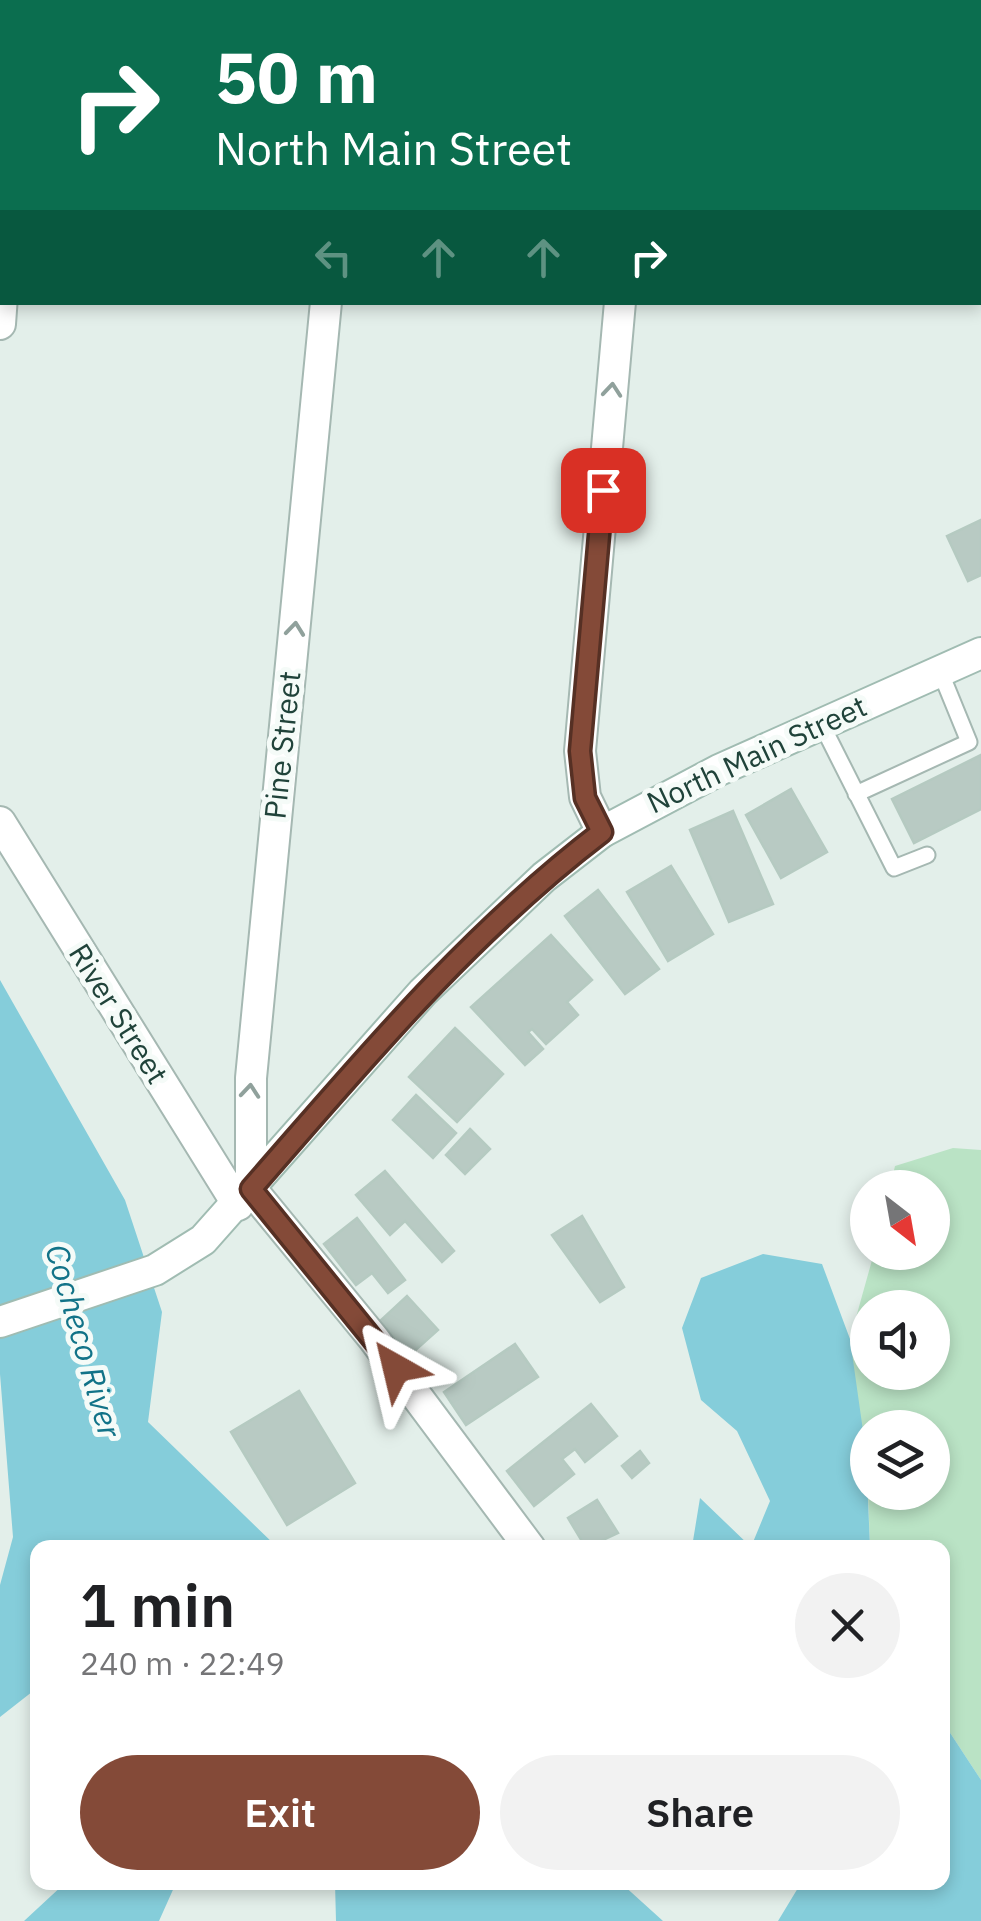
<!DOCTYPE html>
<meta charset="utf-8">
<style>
:root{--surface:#fff;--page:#f2f2f2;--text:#202124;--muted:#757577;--accent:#844a38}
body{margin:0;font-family:"IBM Plex Sans",sans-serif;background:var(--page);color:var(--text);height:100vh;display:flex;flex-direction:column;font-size:38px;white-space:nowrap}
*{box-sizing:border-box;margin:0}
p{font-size:32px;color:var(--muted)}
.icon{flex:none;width:55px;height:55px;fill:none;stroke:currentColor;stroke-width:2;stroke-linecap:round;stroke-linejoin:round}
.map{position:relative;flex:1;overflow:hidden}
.panel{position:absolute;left:30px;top:1540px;width:920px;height:350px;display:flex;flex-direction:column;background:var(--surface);border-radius:20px;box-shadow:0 5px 15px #0003}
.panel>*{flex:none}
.hud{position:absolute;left:0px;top:0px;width:982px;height:305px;box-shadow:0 5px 15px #0003;background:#0b6e4f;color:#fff;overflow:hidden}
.needle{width:65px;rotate:149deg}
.fabs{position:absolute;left:850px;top:1170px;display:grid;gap:20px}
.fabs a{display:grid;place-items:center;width:100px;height:100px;border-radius:50%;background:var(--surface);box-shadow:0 5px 15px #0003;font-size:50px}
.pin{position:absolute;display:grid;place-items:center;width:85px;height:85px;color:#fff;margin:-42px;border-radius:20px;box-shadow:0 5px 15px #0006}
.me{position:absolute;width:110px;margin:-55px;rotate:323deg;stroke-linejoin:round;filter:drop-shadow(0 0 8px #0008)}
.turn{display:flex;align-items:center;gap:35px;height:210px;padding:0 50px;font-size:45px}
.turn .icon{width:130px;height:130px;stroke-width:2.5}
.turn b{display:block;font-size:70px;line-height:85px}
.lanes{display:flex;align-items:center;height:95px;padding:0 50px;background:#0003;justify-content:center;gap:50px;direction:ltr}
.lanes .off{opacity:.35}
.round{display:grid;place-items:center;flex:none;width:105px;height:105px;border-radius:52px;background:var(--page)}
.summary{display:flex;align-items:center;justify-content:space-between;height:170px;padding:0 50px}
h1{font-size:60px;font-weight:600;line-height:75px}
.button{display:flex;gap:20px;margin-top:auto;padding:20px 50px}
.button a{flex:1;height:115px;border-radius:60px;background:var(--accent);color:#fff;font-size:40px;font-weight:600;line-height:115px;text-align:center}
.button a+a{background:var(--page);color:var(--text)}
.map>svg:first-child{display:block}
</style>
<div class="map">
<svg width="981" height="1921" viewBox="0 0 981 1921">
<rect width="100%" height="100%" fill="#e3efea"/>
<!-- green -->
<path fill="#bae3c5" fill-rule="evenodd" d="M953 1148 981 1150V1780L943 1722 942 1548 870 1547 868 1493 932 1492V1428H868L867 1489 850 1339 874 1253 932 1252V1188L890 1187 895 1166ZM868 1308H932V1372H868Z"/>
<!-- water -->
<path fill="#85cdda" d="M0 980 125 1200 162 1312 148 1422 277 1547 38 1548 37 1688 0 1717V1585L13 1537 0 1374Z
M763 1254 822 1264 850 1339 866 1452 870 1547H692L700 1498 751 1547 770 1501 737 1431 701 1400 682 1328 701 1278Z
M943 1722 981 1780V1921H778L801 1883 942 1882Z
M65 1883V1882L176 1883 159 1921H24Z
M335 1883H621L663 1921H336Z"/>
<!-- building -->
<path fill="#b8cac3" stroke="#b5cac1" stroke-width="2.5" d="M797 0H876L796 2Z
M981 520V575L968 581 947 536Z
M981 755V809L914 843 892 799Z
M791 789 827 852 781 878 746 815Z
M733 811 773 904 729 922 690 830Z
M671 866 713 934 668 961 627 892Z
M598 890 659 969 625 994 565 916Z
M551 935 592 980 567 1002 578 1015 546 1044 532 1029 528 1032 543 1049 525 1065 471 1007Z
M455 1028 503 1074 457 1122 409 1077Z
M416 1095 456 1133 433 1158 393 1120Z
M470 1129 490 1149 465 1174 446 1155Z
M385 1171 454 1251 442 1262 405 1221 390 1235 356 1195Z
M582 1216 624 1287 600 1302 552 1235Z
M357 1218 405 1280 388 1293 372 1273 356 1285 324 1244Z
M407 1296 438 1330 410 1355 380 1321Z
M515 1344 538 1377 466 1425 444 1392Z
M299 1391 355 1483 287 1525 231 1432Z
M591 1404 617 1436 585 1462 575 1449 562 1459 574 1474 534 1506 507 1471Z
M640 1451 649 1463 632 1478 622 1466Z
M597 1500 618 1533 586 1548 568 1518Z"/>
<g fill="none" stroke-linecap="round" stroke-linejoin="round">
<defs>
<path id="lane" d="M821 723 894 868 927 855
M856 794 969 742 940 671"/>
<path id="street" d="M29 2V0
M356 2V0
M644 2V0
M326 302 251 1078V1189L374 1339 530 1548
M0 324 2 296
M0 822 238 1205
M602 832 585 797 580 751 620 302"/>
<path id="secondary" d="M0 1322 155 1270 203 1240 423 992 544 877 602 832 719 770 981 653"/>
</defs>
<!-- lane casing -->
<use href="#lane" stroke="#a5b8b2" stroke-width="19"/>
<!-- street casing -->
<use href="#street" stroke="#a5b8b2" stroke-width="34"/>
<!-- secondary casing -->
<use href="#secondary" stroke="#a0bcb2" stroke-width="34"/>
<!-- lane -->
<use href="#lane" stroke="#fff" stroke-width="15"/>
<!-- street -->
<use href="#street" stroke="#fff" stroke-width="30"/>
<!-- secondary -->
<use href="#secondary" stroke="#fff" stroke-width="30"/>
</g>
<!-- one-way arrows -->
<defs><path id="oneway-chevron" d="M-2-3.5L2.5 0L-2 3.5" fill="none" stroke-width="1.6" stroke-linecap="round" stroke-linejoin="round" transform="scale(2.5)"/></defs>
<g stroke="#90a19c">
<use href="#oneway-chevron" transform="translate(612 390) rotate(-85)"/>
<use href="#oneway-chevron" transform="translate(295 629) rotate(-84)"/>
<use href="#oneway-chevron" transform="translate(250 1091) rotate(-85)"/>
</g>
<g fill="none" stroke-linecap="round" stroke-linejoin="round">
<defs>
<path id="route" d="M396 1368 251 1189C362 1062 467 935 602 832L585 798 580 751 603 490"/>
</defs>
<!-- route casing -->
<use href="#route" stroke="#563024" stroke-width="25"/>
<!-- route -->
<use href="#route" stroke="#844a38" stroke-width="18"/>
</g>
<g text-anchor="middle" stroke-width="10" stroke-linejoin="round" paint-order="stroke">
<!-- street labels -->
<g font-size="30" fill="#20433a" stroke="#f5fbf8">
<text transform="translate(283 745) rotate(-84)" y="10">Pine Street</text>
<text transform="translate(757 755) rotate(-25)" y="10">North Main Street</text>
<text transform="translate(118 1014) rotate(58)" y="10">River Street</text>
</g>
<!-- water labels -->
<g font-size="32" font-style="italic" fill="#127388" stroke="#f5fbf8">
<text transform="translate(83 1341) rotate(74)" y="11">Cocheco River</text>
</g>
</g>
</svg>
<div class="fabs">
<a><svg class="needle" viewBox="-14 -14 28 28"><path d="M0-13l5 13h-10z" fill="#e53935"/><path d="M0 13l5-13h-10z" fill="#757577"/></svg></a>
<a><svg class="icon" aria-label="sound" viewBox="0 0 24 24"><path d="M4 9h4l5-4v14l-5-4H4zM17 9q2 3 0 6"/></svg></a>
<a><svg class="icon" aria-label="layers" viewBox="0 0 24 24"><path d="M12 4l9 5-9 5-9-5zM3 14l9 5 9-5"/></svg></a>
</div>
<div class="pin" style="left:603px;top:490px;background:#d93025"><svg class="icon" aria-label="arrive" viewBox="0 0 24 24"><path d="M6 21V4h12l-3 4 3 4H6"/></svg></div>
<svg class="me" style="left:396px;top:1368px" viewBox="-20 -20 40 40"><path d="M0-17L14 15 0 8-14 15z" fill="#844a38" stroke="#fff" stroke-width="4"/></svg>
<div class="hud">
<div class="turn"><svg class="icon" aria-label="right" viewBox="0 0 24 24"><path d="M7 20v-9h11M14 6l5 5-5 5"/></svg><div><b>50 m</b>North Main Street</div></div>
<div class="lanes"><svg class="icon off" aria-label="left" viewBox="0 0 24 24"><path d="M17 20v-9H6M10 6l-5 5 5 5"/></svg><svg class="icon off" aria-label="ahead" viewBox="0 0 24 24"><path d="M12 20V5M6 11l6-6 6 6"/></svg><svg class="icon off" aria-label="ahead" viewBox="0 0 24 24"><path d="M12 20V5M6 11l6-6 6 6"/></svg><svg class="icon" aria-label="right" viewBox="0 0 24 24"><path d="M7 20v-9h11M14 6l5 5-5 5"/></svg></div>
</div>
<section class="panel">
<div class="summary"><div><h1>1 min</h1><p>240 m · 22:49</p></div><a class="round"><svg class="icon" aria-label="close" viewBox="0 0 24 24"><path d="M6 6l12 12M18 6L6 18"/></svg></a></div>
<div class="button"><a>Exit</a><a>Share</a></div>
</section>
</div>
